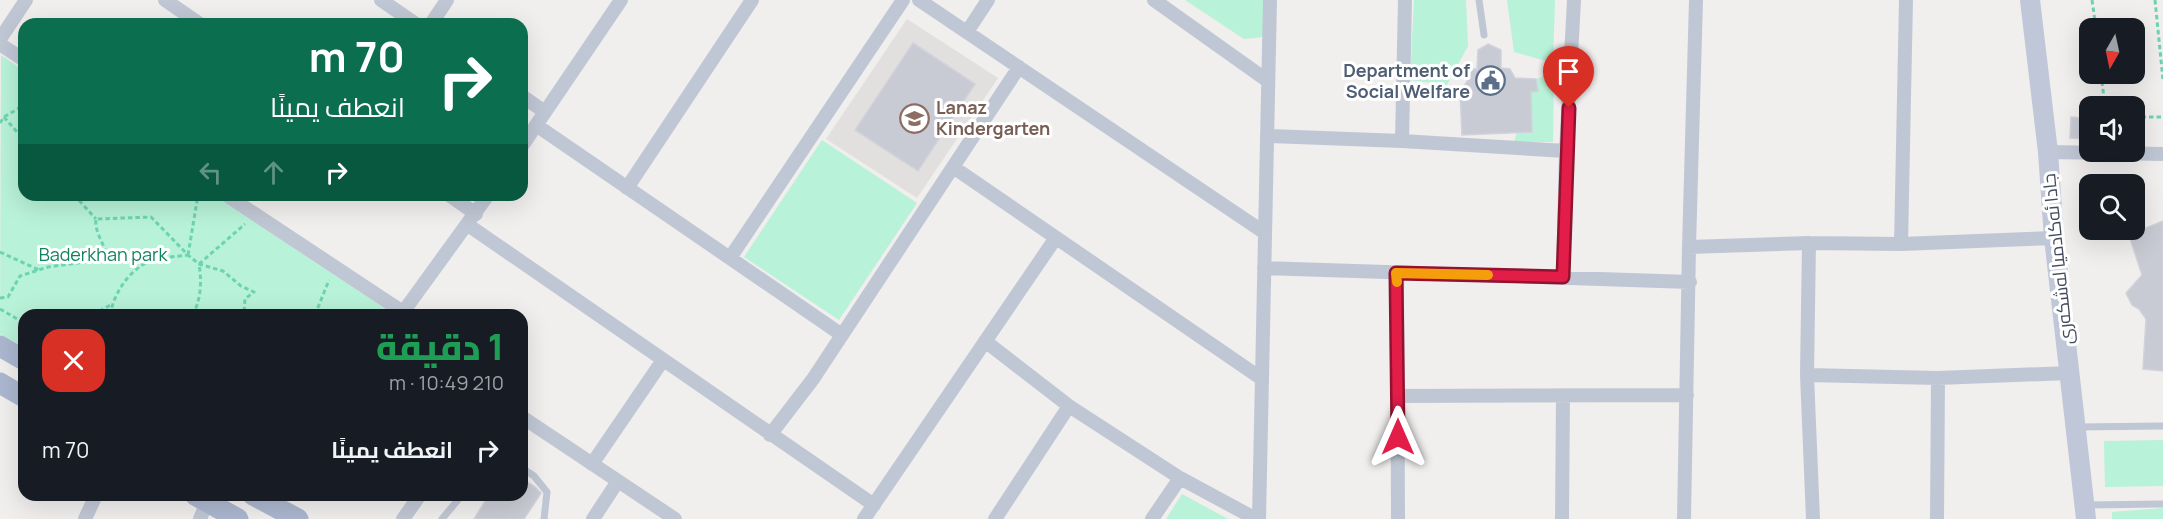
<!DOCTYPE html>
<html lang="ar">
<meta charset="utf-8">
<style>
:root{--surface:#171b24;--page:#242831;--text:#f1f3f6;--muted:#9ea1a6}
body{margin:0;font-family:Manrope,Cairo,sans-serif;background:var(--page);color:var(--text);direction:rtl;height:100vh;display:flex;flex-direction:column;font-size:22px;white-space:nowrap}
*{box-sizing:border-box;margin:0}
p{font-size:20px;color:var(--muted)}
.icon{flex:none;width:33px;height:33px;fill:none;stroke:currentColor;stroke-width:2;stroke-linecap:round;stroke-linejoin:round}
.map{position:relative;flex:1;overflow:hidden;direction:ltr}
.details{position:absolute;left:18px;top:309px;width:510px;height:192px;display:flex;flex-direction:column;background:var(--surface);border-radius:18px;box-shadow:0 6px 24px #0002;direction:rtl}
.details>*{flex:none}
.top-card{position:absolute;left:18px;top:18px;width:510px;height:183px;border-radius:18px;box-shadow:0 6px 24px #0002;direction:rtl;background:#0b6e4f;color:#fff;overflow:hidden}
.needle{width:39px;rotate:189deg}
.controls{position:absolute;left:2079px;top:18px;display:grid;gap:12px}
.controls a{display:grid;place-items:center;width:66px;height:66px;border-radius:12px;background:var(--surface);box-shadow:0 6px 24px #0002;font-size:30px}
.pin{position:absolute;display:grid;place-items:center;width:51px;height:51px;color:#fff;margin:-62px -26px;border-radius:50% 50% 50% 0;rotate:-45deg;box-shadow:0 0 6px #0007}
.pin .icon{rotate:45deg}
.me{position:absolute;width:66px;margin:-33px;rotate:0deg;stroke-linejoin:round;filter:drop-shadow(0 0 4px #0008)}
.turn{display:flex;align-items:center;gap:21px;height:126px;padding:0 24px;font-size:27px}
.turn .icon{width:78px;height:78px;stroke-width:2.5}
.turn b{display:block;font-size:42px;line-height:51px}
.lanes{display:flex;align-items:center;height:57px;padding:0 24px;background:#0003;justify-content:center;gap:30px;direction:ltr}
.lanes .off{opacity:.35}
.round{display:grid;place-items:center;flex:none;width:63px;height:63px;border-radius:18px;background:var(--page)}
.headline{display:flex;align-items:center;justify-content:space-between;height:102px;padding:0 24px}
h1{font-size:36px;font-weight:800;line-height:45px;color:#1e9e55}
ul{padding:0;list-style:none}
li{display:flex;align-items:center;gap:18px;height:78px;padding:0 24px}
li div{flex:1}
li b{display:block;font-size:22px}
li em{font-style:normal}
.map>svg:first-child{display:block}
</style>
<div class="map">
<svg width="2163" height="519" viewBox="0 0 2163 519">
<rect width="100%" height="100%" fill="#f1eeee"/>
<!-- education -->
<path fill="#e2dfdf" d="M907 19 998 78 917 198 826 139Z"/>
<!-- green -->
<path fill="#b8f2d8" d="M1185 0H1263L1264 37 1244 39Z
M1414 0H1466L1468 46 1447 85 1410 80Z
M1507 0H1555L1553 63 1514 52Z
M1 55 24 71V195H213L392 313 391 315H24V348L0 334Z
M1554 73 1553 142H1514L1517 132H1532L1531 92 1538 91 1536 79Z
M822 140 917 203 839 320 744 257Z
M2163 440V486L2105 487 2104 441Z
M1182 494 1228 519H1166Z
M2163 508V519H2112V512Z"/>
<!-- building -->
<path fill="#c9cbd4" stroke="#d1d2da" stroke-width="1.5" d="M913 43 975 84 918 171 855 130Z
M1488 44 1501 50V68L1510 69 1515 78 1536 79 1538 91 1531 92 1532 132 1462 135 1460 92 1468 80V69H1477L1478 50Z
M2071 117 2089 119 2088 139 2070 138Z
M2163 221V371L2143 369 2146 319 2139 309 2132 305 2126 293 2142 275 2129 235Z
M522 478 535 487 541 493 524 519H474L489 495H522Z"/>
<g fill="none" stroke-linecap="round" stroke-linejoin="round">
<!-- path -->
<path stroke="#6ed3b2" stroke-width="3" stroke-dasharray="4.5 3" stroke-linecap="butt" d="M2092 0 2096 28
M2155 0 2163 80
M2101 74 2105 106
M4 117 24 140
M2134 117H2163
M0 123 4 117 24 105
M74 195 96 219
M0 252 39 270
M188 255 198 195
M199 264 245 224
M0 298 8 297 20 276 48 267 107 259C106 245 94 233 96 219L151 217 188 255 199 264 223 271 241 286 254 292 245 299 244 313 242 315
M0 309 24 323
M244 313 250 315
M93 315 112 304
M110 315C114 294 126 275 144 264 156 257 175 257 188 255
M192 315C201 303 202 279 199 265
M315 315 329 280"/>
<!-- lane -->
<path stroke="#c0c7d4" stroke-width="7" d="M1479 0 1484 35
M2078 427 2163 426
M522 468 534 476 547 492 544 519
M2087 505 2163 504
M442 519 462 495"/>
<!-- street -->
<path stroke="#c0c7d4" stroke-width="14" d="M165 0 200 24
M381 0 416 24
M919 0 1265 233
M1154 0 1268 81
M431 24 447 0
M967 32 988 0
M0 39 26 0
M0 44 24 60
M522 96 545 112
M536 125 842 335
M1267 136 1402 141 1566 151
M1402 141 1405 0
M522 146 621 0
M2048 152 2163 154
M953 167 1262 379
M627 188 752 0
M226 195 403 312
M449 195 476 214
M468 225 874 505
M1809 243 1807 375 1813 519
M1901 244 1906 0
M1689 247 1809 243 1901 244 2054 238
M730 258 903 0
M1264 268 1690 282
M1397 273 1398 519
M1563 277 1566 151 1574 0
M401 315 488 195
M985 341 1069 406 1180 478 1256 519
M1807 375 1938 378 2070 373
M1397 396 1687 395
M522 417 675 519
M770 435 813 379 1019 67
M592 464 663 360
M85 519 96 495
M200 519 207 502
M403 519 420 495
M593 519 618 481
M864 519 1055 239
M995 519 1069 406
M1152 519 1180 478
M1259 519 1270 0
M1562 519 1563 396
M1684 519 1689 247 1696 0
M1937 519 1938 378"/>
<!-- secondary -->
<path stroke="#bfc7d9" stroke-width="20" d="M2030 0 2048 152 2054 238 2086 519"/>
<!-- primary -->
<path stroke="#abb7cf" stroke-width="21" d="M0 346 24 360
M0 383 24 397
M195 495 238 519
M253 495 298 519"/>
</g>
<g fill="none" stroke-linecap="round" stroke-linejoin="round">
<defs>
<path id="route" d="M1398 437 1396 273 1563 277 1569 108"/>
</defs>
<!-- route casing -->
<use href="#route" stroke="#92132f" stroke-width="15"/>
<!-- route -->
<use href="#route" stroke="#e11d48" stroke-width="10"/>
<!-- slow -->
<path stroke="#f59e0b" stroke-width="10" d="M1397 282 1396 273 1488 275"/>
</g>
<!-- icons -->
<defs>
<symbol id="civic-ring" viewBox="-11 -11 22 22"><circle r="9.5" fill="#fff" stroke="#5c6f8a" stroke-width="1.5"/><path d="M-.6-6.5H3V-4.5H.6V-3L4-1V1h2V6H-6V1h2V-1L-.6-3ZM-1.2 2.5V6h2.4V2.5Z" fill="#5c6f8a"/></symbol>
<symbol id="school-ring" viewBox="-11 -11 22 22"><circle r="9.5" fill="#fff" stroke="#8d6e63" stroke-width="1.5"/><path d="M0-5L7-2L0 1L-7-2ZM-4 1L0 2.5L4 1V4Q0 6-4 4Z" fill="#8d6e63"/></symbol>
</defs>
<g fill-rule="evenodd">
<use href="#civic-ring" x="1474" y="64" width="33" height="33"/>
<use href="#school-ring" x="898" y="102" width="33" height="33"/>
</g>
<g text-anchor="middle" stroke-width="6" stroke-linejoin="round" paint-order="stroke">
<!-- service labels -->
<g font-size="18" font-weight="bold" fill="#4e5e75" stroke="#fff" text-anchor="end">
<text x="1470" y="77">Department of<tspan x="1470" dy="21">Social Welfare</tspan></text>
</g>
<!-- education labels -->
<g font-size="18" font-weight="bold" fill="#785e54" stroke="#fff" text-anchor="start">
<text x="936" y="114">Lanaz<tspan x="936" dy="21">Kindergarten</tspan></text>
</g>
<!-- park labels -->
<g font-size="18" fill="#10845d" stroke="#fff">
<text x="103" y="261">Baderkhan park</text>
</g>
<!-- street labels -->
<g font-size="18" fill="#454d5d" stroke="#fff">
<text transform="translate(2058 259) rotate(-96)" y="6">جادا ئه‌كادميا له‌شكه‌رى</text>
</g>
</g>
</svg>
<div class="controls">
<a><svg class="needle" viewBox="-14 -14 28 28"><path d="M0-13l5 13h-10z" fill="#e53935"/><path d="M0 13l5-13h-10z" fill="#9ea1a6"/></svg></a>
<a><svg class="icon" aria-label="sound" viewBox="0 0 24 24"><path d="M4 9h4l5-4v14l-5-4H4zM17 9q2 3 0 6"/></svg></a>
<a><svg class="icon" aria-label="search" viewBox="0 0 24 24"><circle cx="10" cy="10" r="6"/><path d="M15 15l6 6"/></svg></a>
</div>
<div class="pin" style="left:1569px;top:108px;background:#d93025"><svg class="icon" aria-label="arrive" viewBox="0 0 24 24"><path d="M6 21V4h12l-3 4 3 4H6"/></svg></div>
<svg class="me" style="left:1398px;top:437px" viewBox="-20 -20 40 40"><path d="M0-17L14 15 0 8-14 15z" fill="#e11d48" stroke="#fff" stroke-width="4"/></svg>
<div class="top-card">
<div class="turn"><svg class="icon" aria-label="right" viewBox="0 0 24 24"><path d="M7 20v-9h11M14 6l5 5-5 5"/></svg><div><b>70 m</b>انعطف يمينًا</div></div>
<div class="lanes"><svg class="icon off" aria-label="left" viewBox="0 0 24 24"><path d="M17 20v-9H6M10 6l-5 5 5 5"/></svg><svg class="icon off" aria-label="ahead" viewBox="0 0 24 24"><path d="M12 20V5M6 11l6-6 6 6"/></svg><svg class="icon" aria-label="right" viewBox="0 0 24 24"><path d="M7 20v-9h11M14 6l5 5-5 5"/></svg></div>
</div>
<section class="details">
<div class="headline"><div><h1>1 دقيقة</h1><p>210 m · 10:49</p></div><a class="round" style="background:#d93025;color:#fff"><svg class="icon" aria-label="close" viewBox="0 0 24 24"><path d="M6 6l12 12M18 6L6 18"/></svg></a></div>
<ul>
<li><svg class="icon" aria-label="right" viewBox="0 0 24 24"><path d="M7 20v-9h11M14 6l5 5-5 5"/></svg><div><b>انعطف يمينًا</b></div><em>70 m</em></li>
</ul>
</section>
</div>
